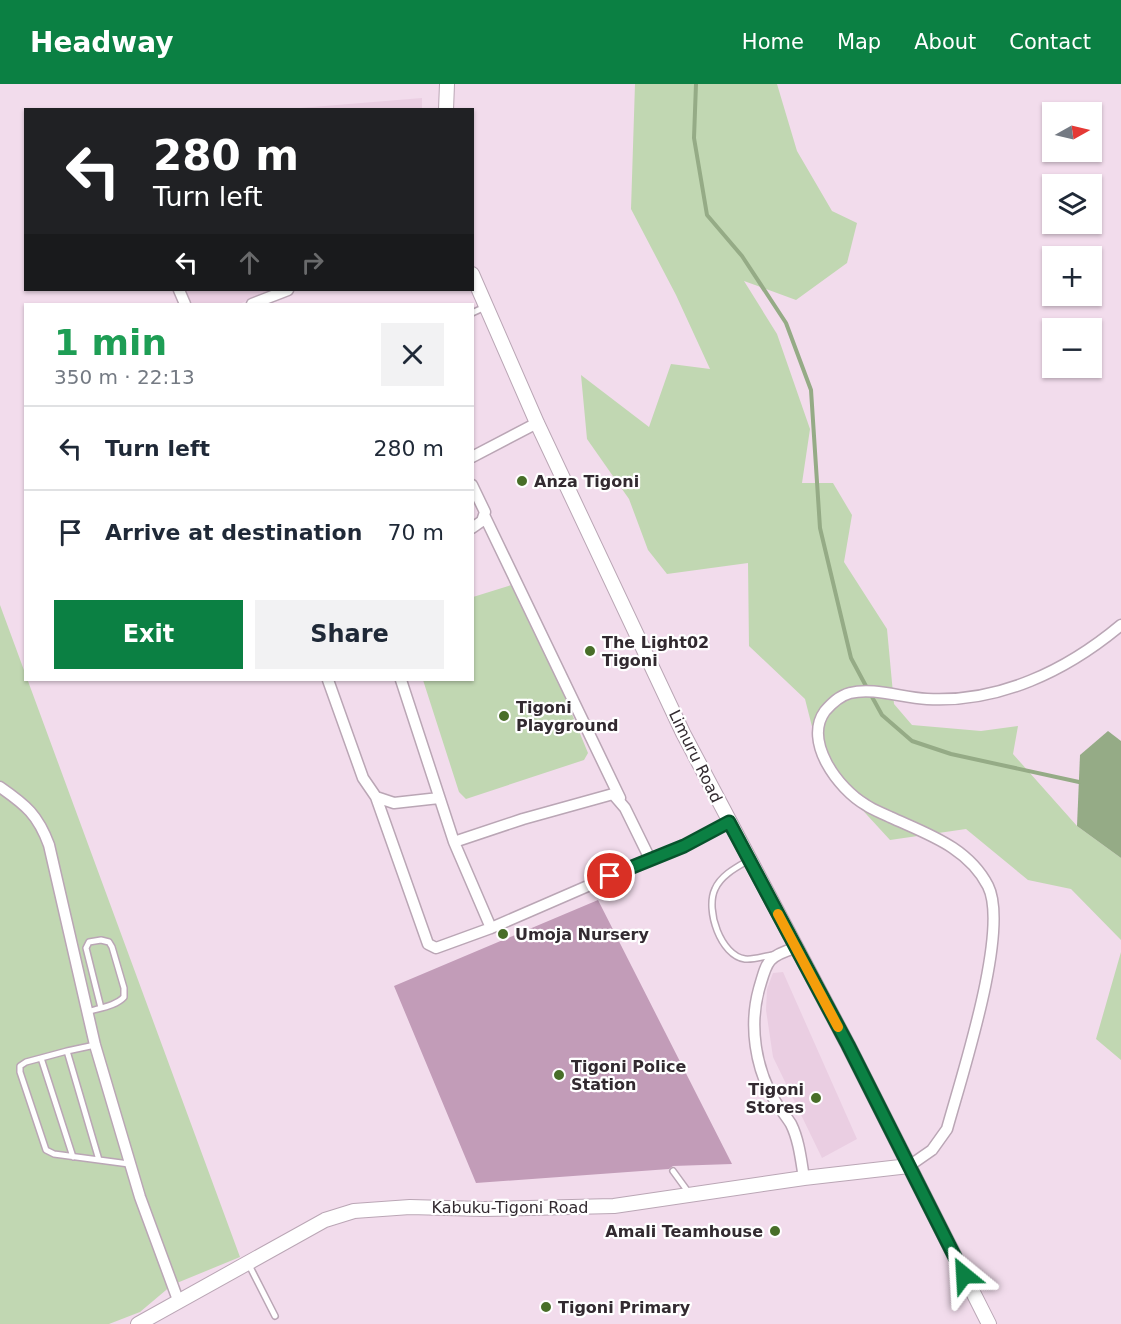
<!DOCTYPE html>
<meta charset="utf-8">
<style>
:root{--surface:#fff;--page:#f2f2f3;--text:#1f2937;--muted:#747a83;--line:#e0e1e3;--accent:#0b8043}
body{margin:0;font-family:"DejaVu Sans",sans-serif;background:var(--page);color:var(--text);height:100vh;display:flex;flex-direction:column;font-size:22px;white-space:nowrap}
*{box-sizing:border-box;margin:0}
p{font-size:20px;color:var(--muted)}
.icon{flex:none;width:33px;height:33px;fill:none;stroke:currentColor;stroke-width:2;stroke-linecap:round;stroke-linejoin:round}
.map{position:relative;flex:1;overflow:hidden}
.details{position:absolute;left:24px;top:219px;width:450px;height:378px;display:flex;flex-direction:column;background:var(--surface);border-radius:0px;box-shadow:0 2px 4px #0004}
.details>*{flex:none}
.hud{position:absolute;left:24px;top:24px;width:450px;height:183px;border-radius:0px;box-shadow:0 2px 4px #0004;background:#202124;color:#fff;overflow:hidden}
.needle{width:39px;rotate:82deg}
.buttons{position:absolute;left:1042px;top:18px;display:grid;gap:12px}
.buttons a{display:grid;place-items:center;width:60px;height:60px;border-radius:0px;background:var(--surface);box-shadow:0 2px 4px #0004;font-size:30px}
.pin{position:absolute;display:grid;place-items:center;width:51px;height:51px;color:#fff;margin:-26px;border:3px solid #fff;border-radius:50%;box-shadow:0 2px 6px #0007}
.me{position:absolute;width:66px;margin:-33px;rotate:333deg;stroke-linejoin:round;filter:drop-shadow(0 0 4px #0008)}
.turn{display:flex;align-items:center;gap:21px;height:126px;padding:0 30px;font-size:27px}
.turn .icon{width:78px;height:78px;stroke-width:2.5}
.turn b{display:block;font-size:42px;line-height:51px}
.lanes{display:flex;align-items:center;height:57px;padding:0 30px;background:#0003;justify-content:center;gap:30px;direction:ltr}
.lanes .off{opacity:.35}
.round{display:grid;place-items:center;flex:none;width:63px;height:63px;border-radius:0px;background:var(--page)}
.headline{display:flex;align-items:center;justify-content:space-between;height:102px;padding:0 30px}
h1{font-size:36px;font-weight:700;line-height:45px;color:#1e9e55}
.primary-button{display:flex;gap:12px;margin-top:auto;padding:12px 30px}
.primary-button a{flex:1;height:69px;border-radius:0px;background:var(--accent);color:#fff;font-size:24px;font-weight:700;line-height:69px;text-align:center}
.primary-button a+a{background:var(--page);color:var(--text)}
ul{padding:0;list-style:none}
li{display:flex;align-items:center;gap:18px;height:84px;padding:0 30px;border-top:2px solid var(--line)}
li div{flex:1}
li b{display:block;font-size:22px}
li em{font-style:normal}
header{display:flex;align-items:center;gap:36px;box-sizing:border-box;height:84px;padding:0 30px;background:var(--accent);color:#fff}
header strong{font-size:28px}
nav{display:flex;gap:33px;margin-inline-start:auto;font-size:21px}
.map>svg:first-child{display:block}
</style>
<header>
<strong>Headway</strong>
<nav><a>Home</a><a>Map</a><a>About</a><a>Contact</a></nav>
</header>
<div class="map">
<svg width="1121" height="1240" viewBox="0 0 1121 1240">
<rect width="100%" height="100%" fill="#f2dcec"/>
<!-- built -->
<path fill="#eacee2" d="M422 14V25H288Z
M179 206H273L239 220H185Z
M783 888 857 1055 822 1074 773 973 766 926 767 905 773 889Z"/>
<!-- green -->
<path fill="#c1d7b2" d="M635 0H777L797 67 832 127 857 139 847 179 796 216 744 197 777 250 810 345 802 399H833L852 431 844 478 887 545 894 620 912 641 981 647 1018 642 1013 670 1077 742 1121 774V856L1071 805 1028 796 966 745 890 756 822 682 805 615 749 562 748 479 667 490 648 466 629 415 587 355 581 291 649 343 671 280 710 285 676 211 631 125Z
M518 499 588 669 584 676 466 715 459 708 423 596H472L473 513Z
M0 521 240 1173 172 1201 140 1228 109 1240H0Z
M1121 868V976L1096 955Z"/>
<!-- water -->
<path fill="#95ab86" d="M1108 647 1121 657V774L1077 742 1080 671Z"/>
<g fill="none" stroke-linecap="round" stroke-linejoin="round">
<!-- stream -->
<path stroke="#95ab86" stroke-width="4" d="M696 0 694 54 707 131 742 172 786 239 811 306 820 444 851 574 867 604
M871 611 882 631 912 657 951 670 1079 698"/>
</g>
<!-- building -->
<path fill="#c29cb8" d="M598 816 732 1080 673 1082 669 1085 476 1099 394 902Z"/>
<g fill="none" stroke-linecap="round" stroke-linejoin="round">
<defs>
<path id="lane" d="M472 229 485 223
M749 776C737 783 721 791 715 805 705 826 721 872 745 875 754 876 764 872 773 871
M87 928C99 924 116 922 124 913V904L112 863 109 858 101 856 89 858 86 864 101 924
M95 961 67 967 99 1076
M41 974 67 967
M73 1073 41 974 26 978 20 982V988L46 1066 54 1070 129 1080
M673 1087 689 1109
M248 1179 275 1232"/>
<path id="street" d="M179 206 185 220
M252 220 288 206
M472 373 537 339
M472 401 485 428 482 437 472 444
M485 433 620 714
M328 596 363 694 376 713 394 719 439 714
M401 596 454 758 523 735 613 710 625 724 650 775 684 762 729 738
M0 703C26 721 38 731 49 761L95 961 140 1113 178 1216
M376 713 428 860 436 864 491 844
M454 758 491 844 650 775
M795 864C766 873 767 878 759 905 749 941 755 984 775 1017 780 1025 786 1032 791 1040 799 1056 801 1076 804 1094
M909 1082 932 1066 947 1045C961 994 1010 846 988 802 968 763 927 750 890 733 882 729 873 726 866 721 838 705 803 657 825 627 832 619 839 612 850 609 874 603 902 614 927 615 999 619 1066 587 1121 541"/>
<path id="secondary" d="M446 26 447 0
M472 190 537 339 683 649 848 961 989 1240
M138 1240 325 1136 354 1127 410 1123 483 1125 614 1122 804 1094 909 1082"/>
</defs>
<!-- lane casing -->
<use href="#lane" stroke="#baa6b5" stroke-width="8"/>
<!-- street casing -->
<use href="#street" stroke="#baa6b5" stroke-width="13"/>
<!-- secondary casing -->
<use href="#secondary" stroke="#baa6b5" stroke-width="16"/>
<!-- lane -->
<use href="#lane" stroke="#fff" stroke-width="5"/>
<!-- street -->
<use href="#street" stroke="#fff" stroke-width="10"/>
<!-- secondary -->
<use href="#secondary" stroke="#fff" stroke-width="14"/>
</g>
<g fill="none" stroke-linecap="round" stroke-linejoin="round">
<defs>
<path id="route" d="M610 792 684 762 729 738 848 961 964 1191"/>
</defs>
<!-- route casing -->
<use href="#route" stroke="#07532c" stroke-width="15"/>
<!-- route -->
<use href="#route" stroke="#0b8043" stroke-width="10"/>
<!-- slow -->
<path stroke="#f59e0b" stroke-width="10" d="M778 830 838 943"/>
</g>
<!-- markers -->
<g fill="#486e28" stroke="#fff" stroke-width="2">
<circle cx="522" cy="397" r="6"/>
<circle cx="590" cy="567" r="6"/>
<circle cx="504" cy="632" r="6"/>
<circle cx="503" cy="850" r="6"/>
<circle cx="559" cy="991" r="6"/>
<circle cx="816" cy="1014" r="6"/>
<circle cx="775" cy="1147" r="6"/>
<circle cx="546" cy="1223" r="6"/>
</g>
<g text-anchor="middle" stroke-width="4.5" stroke-linejoin="round" paint-order="stroke">
<!-- poi labels -->
<g font-size="16" font-weight="bold" fill="#322a30" stroke="#fff" text-anchor="start">
<text x="534" y="403">Anza Tigoni</text>
<text x="602" y="564">The Light02<tspan x="602" dy="18">Tigoni</tspan></text>
<text x="516" y="629">Tigoni<tspan x="516" dy="18">Playground</tspan></text>
<text x="515" y="856">Umoja Nursery</text>
<text x="571" y="988">Tigoni Police<tspan x="571" dy="18">Station</tspan></text>
<text x="804" y="1011" text-anchor="end">Tigoni<tspan x="804" dy="18">Stores</tspan></text>
<text x="763" y="1153" text-anchor="end">Amali Teamhouse</text>
<text x="558" y="1229">Tigoni Primary</text>
</g>
<!-- street labels -->
<g font-size="16" fill="#322a30" stroke="#fff">
<text transform="translate(696 672) rotate(64)" y="6">Limuru Road</text>
<text x="510" y="1129">Kabuku-Tigoni Road</text>
</g>
</g>
</svg>
<div class="buttons">
<a><svg class="needle" viewBox="-14 -14 28 28"><path d="M0-13l5 13h-10z" fill="#e53935"/><path d="M0 13l5-13h-10z" fill="#747a83"/></svg></a>
<a><svg class="icon" aria-label="layers" viewBox="0 0 24 24"><path d="M12 4l9 5-9 5-9-5zM3 14l9 5 9-5"/></svg></a>
<a>+</a>
<a>−</a>
</div>
<div class="pin" style="left:610px;top:792px;background:#d93025"><svg class="icon" aria-label="arrive" viewBox="0 0 24 24"><path d="M6 21V4h12l-3 4 3 4H6"/></svg></div>
<svg class="me" style="left:964px;top:1191px" viewBox="-20 -20 40 40"><path d="M0-17L14 15 0 8-14 15z" fill="#0b8043" stroke="#fff" stroke-width="4"/></svg>
<div class="hud">
<div class="turn"><svg class="icon" aria-label="left" viewBox="0 0 24 24"><path d="M17 20v-9H6M10 6l-5 5 5 5"/></svg><div><b>280 m</b>Turn left</div></div>
<div class="lanes"><svg class="icon" aria-label="left" viewBox="0 0 24 24"><path d="M17 20v-9H6M10 6l-5 5 5 5"/></svg><svg class="icon off" aria-label="ahead" viewBox="0 0 24 24"><path d="M12 20V5M6 11l6-6 6 6"/></svg><svg class="icon off" aria-label="right" viewBox="0 0 24 24"><path d="M7 20v-9h11M14 6l5 5-5 5"/></svg></div>
</div>
<section class="details">
<div class="headline"><div><h1>1 min</h1><p>350 m · 22:13</p></div><a class="round"><svg class="icon" aria-label="close" viewBox="0 0 24 24"><path d="M6 6l12 12M18 6L6 18"/></svg></a></div>
<ul>
<li><svg class="icon" aria-label="left" viewBox="0 0 24 24"><path d="M17 20v-9H6M10 6l-5 5 5 5"/></svg><div><b>Turn left</b></div><em>280 m</em></li>
<li><svg class="icon" aria-label="arrive" viewBox="0 0 24 24"><path d="M6 21V4h12l-3 4 3 4H6"/></svg><div><b>Arrive at destination</b></div><em>70 m</em></li>
</ul>
<div class="primary-button"><a>Exit</a><a>Share</a></div>
</section>
</div>
